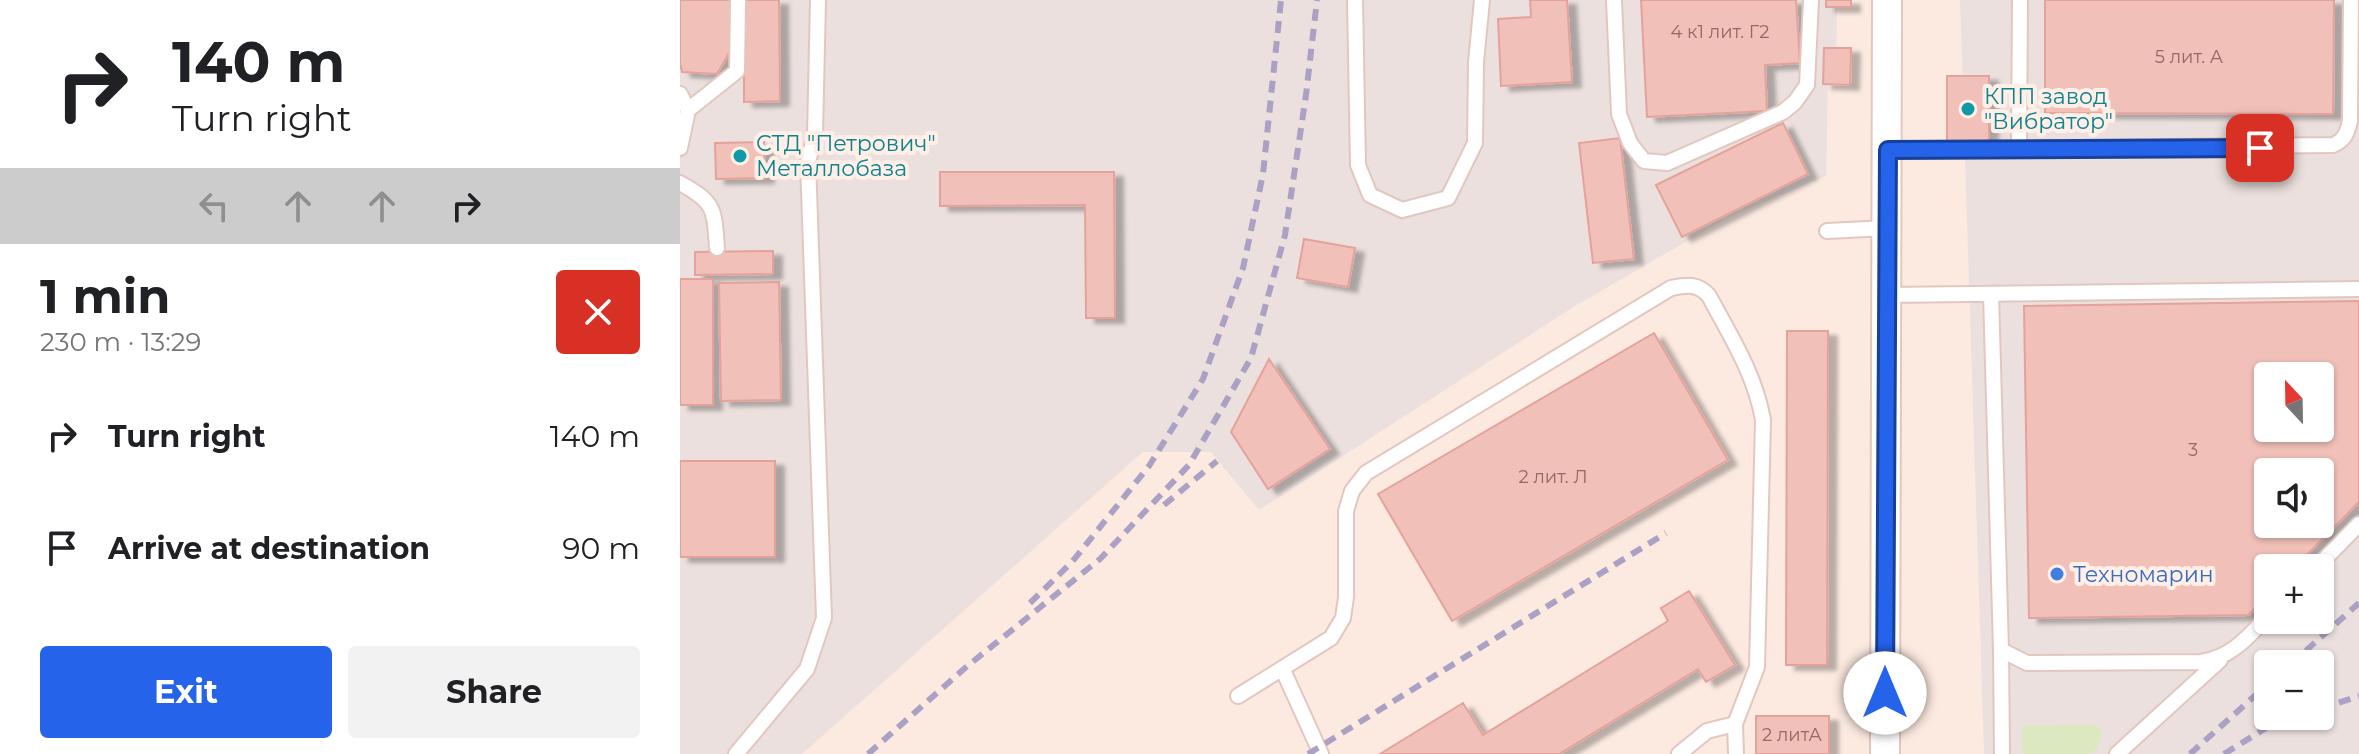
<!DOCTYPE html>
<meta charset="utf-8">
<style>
:root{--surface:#fff;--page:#f2f2f2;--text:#202124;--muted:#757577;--accent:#2563eb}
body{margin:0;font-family:Montserrat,sans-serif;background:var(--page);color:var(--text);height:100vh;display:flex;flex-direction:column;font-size:30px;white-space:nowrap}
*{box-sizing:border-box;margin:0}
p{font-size:26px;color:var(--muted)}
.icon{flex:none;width:44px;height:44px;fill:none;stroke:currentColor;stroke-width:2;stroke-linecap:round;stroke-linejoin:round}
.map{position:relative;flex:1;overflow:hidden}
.drawer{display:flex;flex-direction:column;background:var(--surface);width:680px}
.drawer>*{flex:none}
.banner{background:#fff;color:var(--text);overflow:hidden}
.needle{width:52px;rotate:338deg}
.fabs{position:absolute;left:1574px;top:362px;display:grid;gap:16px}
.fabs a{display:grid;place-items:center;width:80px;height:80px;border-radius:8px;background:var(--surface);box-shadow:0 2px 6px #0004;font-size:40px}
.pin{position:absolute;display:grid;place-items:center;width:68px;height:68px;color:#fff;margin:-34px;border-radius:16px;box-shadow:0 4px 12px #0006}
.me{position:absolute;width:88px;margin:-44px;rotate:0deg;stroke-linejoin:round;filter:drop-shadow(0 0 6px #0008)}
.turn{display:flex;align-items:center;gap:28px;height:168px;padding:0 40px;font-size:36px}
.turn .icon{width:104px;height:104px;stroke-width:2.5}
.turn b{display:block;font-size:56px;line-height:68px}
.lanes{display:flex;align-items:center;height:76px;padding:0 40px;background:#0003;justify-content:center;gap:40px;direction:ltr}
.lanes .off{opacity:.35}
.round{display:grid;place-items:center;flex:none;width:84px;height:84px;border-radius:8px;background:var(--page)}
.summary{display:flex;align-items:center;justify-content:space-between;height:136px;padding:0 40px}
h1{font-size:48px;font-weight:700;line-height:60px}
.button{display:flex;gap:16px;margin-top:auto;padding:16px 40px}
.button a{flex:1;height:92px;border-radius:8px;background:var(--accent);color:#fff;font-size:32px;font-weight:700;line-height:92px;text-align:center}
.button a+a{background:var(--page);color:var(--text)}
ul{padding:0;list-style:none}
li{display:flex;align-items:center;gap:24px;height:112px;padding:0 40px}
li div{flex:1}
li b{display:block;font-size:30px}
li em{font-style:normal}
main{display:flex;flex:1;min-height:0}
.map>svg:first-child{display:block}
</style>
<main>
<section class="drawer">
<div class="banner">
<div class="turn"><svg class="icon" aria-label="right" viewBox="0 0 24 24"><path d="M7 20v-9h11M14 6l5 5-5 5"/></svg><div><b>140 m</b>Turn right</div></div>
<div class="lanes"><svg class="icon off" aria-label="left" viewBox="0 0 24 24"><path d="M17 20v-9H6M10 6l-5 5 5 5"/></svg><svg class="icon off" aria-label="ahead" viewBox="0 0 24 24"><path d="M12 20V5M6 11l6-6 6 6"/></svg><svg class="icon off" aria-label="ahead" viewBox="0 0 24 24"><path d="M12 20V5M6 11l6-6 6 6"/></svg><svg class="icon" aria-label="right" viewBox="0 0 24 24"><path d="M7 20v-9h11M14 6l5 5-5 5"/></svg></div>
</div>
<div class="summary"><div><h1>1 min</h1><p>230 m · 13:29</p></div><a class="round" style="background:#d93025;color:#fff"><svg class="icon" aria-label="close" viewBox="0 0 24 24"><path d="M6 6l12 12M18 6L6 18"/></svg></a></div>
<ul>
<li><svg class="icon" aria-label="right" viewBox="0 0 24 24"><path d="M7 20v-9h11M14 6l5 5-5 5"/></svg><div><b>Turn right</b></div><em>140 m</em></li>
<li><svg class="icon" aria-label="arrive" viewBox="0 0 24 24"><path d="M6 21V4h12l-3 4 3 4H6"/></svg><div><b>Arrive at destination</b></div><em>90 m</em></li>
</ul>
<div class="button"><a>Exit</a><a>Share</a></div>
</section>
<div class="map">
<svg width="1679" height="754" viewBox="0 0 1679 754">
<defs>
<filter id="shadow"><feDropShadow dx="9" dy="5" stdDeviation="2" flood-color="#0004"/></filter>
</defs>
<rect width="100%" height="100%" fill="#fceae1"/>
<!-- industrial -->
<path fill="#ebe0dd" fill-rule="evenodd" d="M0 0H1157L1156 84 1148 85 1146 176 1049 217 895 306 579 510 531 452H463L122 754H0Z
M1280 0H1679V754H1304ZM1588 376H1640V428H1588ZM1588 472H1640V524H1588ZM1588 568H1640V620H1588ZM1588 664H1640V716H1588Z"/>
<!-- green -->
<path fill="#dce9c0" d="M1416 725 1422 733 1417 748 1410 754H1343L1342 726Z"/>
<!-- building -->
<path fill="#f1c0b9" stroke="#e4a29a" stroke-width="2" fill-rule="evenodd" filter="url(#shadow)" d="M0 0H54L53 46 37 74 2 72 0 63Z
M64 0H99L100 101 64 102Z
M850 0H887L892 82 821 86 818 19 851 17Z
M961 0H1116L1120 63 1085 65 1087 111 967 117Z
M1146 0H1171V7H1146Z
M1365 0H1654L1653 114 1365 113Z
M1144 48H1171L1170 85 1143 84Z
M1267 76H1309V141H1267Z
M1103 123 1128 174 1002 237 976 185Z
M940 138 954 259 913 263 899 143Z
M84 142 85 178 36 179 35 143Z
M260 172H434L435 318H406L405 205 260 206Z
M624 239 675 248 668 287 617 278Z
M93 251V274L15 275V252Z
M0 279H33V405H0Z
M99 282 101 400 41 401 39 283Z
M1679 301V502L1614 568H1588V595L1568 615 1349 618 1344 306ZM1588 376H1640V428H1588ZM1588 472H1640V524H1588Z
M1107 331H1148L1147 665H1106Z
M974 333 1048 460 772 621 698 494Z
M589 359 650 449 588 489 551 432Z
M0 461H95V557H0Z
M1009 591 1055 665 1026 682 1018 669 879 754H700L783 703 803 735 988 621 981 608Z
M1076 716H1149V754H1076Z"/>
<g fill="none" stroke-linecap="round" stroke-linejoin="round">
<defs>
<path id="service" d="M675 0 678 165 690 195 722 210 768 198 795 143 796 62 802 0
M934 0 939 114 950 143 964 161 987 163 1103 112 1115 102 1127 85 1131 0
M1340 0 1339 149 1653 145C1665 140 1667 133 1670 121L1671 0
M0 94 8 110 0 148
M8 110 57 71 58 0
M1208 150 1339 149
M0 183C36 203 34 209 37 248
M1147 231 1207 228
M1311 294 1321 650 1347 663 1521 662C1552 657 1567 638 1588 616
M1207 295 1679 289
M1636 568 1679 524
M1321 650 1322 754
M603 670 641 754
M558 696 651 638 663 618 666 597V511L672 491 686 473 991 288C1007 285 1018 283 1029 296 1051 337 1075 374 1083 420L1077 667 1055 724
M56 754 127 669 144 618 128 162 135 135 138 0
M999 754 1027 731 1055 724 1056 754
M1437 754 1540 660"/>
<path id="minor" d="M1205 754 1207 0"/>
</defs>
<!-- service casing -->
<use href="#service" stroke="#e2c7c0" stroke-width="18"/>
<!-- minor casing -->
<use href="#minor" stroke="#e2c7c0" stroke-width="32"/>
<!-- service -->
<use href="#service" stroke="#fff" stroke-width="14"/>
<!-- minor -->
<use href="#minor" stroke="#fff" stroke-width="28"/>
<!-- rail -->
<path stroke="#aaa1c5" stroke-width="6" stroke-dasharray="12 8" stroke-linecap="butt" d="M484 505 537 461
M350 603 392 562 469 466 523 379 563 268 583 174 601 0
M1611 664 1679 603
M1640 709 1679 696
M188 754 285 668 420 559 509 465 571 358 605 235 626 95 637 0
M628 754 986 533
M1510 754 1588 684
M1544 754 1589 726 1619 716"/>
</g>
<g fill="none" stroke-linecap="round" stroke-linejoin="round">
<defs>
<path id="route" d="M1205 693 1208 150 1580 148"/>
</defs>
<!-- route casing -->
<use href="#route" stroke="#184099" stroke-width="20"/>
<!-- route -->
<use href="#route" stroke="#2563eb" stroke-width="14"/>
</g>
<!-- markers -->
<g fill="#0f9aa8" stroke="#ffefe7" stroke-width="3">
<circle cx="1288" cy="109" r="8"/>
<circle cx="60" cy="156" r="8"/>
</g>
<circle fill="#3f7fe0" stroke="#ffefe7" stroke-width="3" cx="1377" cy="574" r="8"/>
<g text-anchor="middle" stroke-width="8" stroke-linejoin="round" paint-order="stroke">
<!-- number labels -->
<g font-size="18" fill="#926964">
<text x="1040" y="38">4 к1 лит. Г2</text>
<text x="1509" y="63">5 лит. А</text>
<text x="1513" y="456">3</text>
<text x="873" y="483">2 лит. Л</text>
<text x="1112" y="741">2 литА</text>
</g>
<!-- culture labels -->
<g font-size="22" fill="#0d838f" stroke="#ffefe7" text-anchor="start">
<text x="1304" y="104">КПП завод<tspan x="1304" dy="25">"Вибратор"</tspan></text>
<text x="76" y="151">СТД "Петрович"<tspan x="76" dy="25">Металлобаза</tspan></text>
</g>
<!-- shop labels -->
<g font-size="22" fill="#366cbe" stroke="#ffefe7" text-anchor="start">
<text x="1393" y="582">Техномарин</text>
</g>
</g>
</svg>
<div class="fabs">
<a><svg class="needle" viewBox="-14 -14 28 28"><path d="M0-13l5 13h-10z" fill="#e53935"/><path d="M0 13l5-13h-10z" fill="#757577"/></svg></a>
<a><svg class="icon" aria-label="sound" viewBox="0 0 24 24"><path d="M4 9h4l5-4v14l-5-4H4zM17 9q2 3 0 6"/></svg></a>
<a>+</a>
<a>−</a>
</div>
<div class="pin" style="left:1580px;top:148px;background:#d93025"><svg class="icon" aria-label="arrive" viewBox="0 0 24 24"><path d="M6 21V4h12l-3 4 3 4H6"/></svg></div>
<svg class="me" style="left:1205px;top:693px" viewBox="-20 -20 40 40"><circle r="19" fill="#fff"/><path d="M0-13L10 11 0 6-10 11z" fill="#2563eb"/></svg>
</div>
</main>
